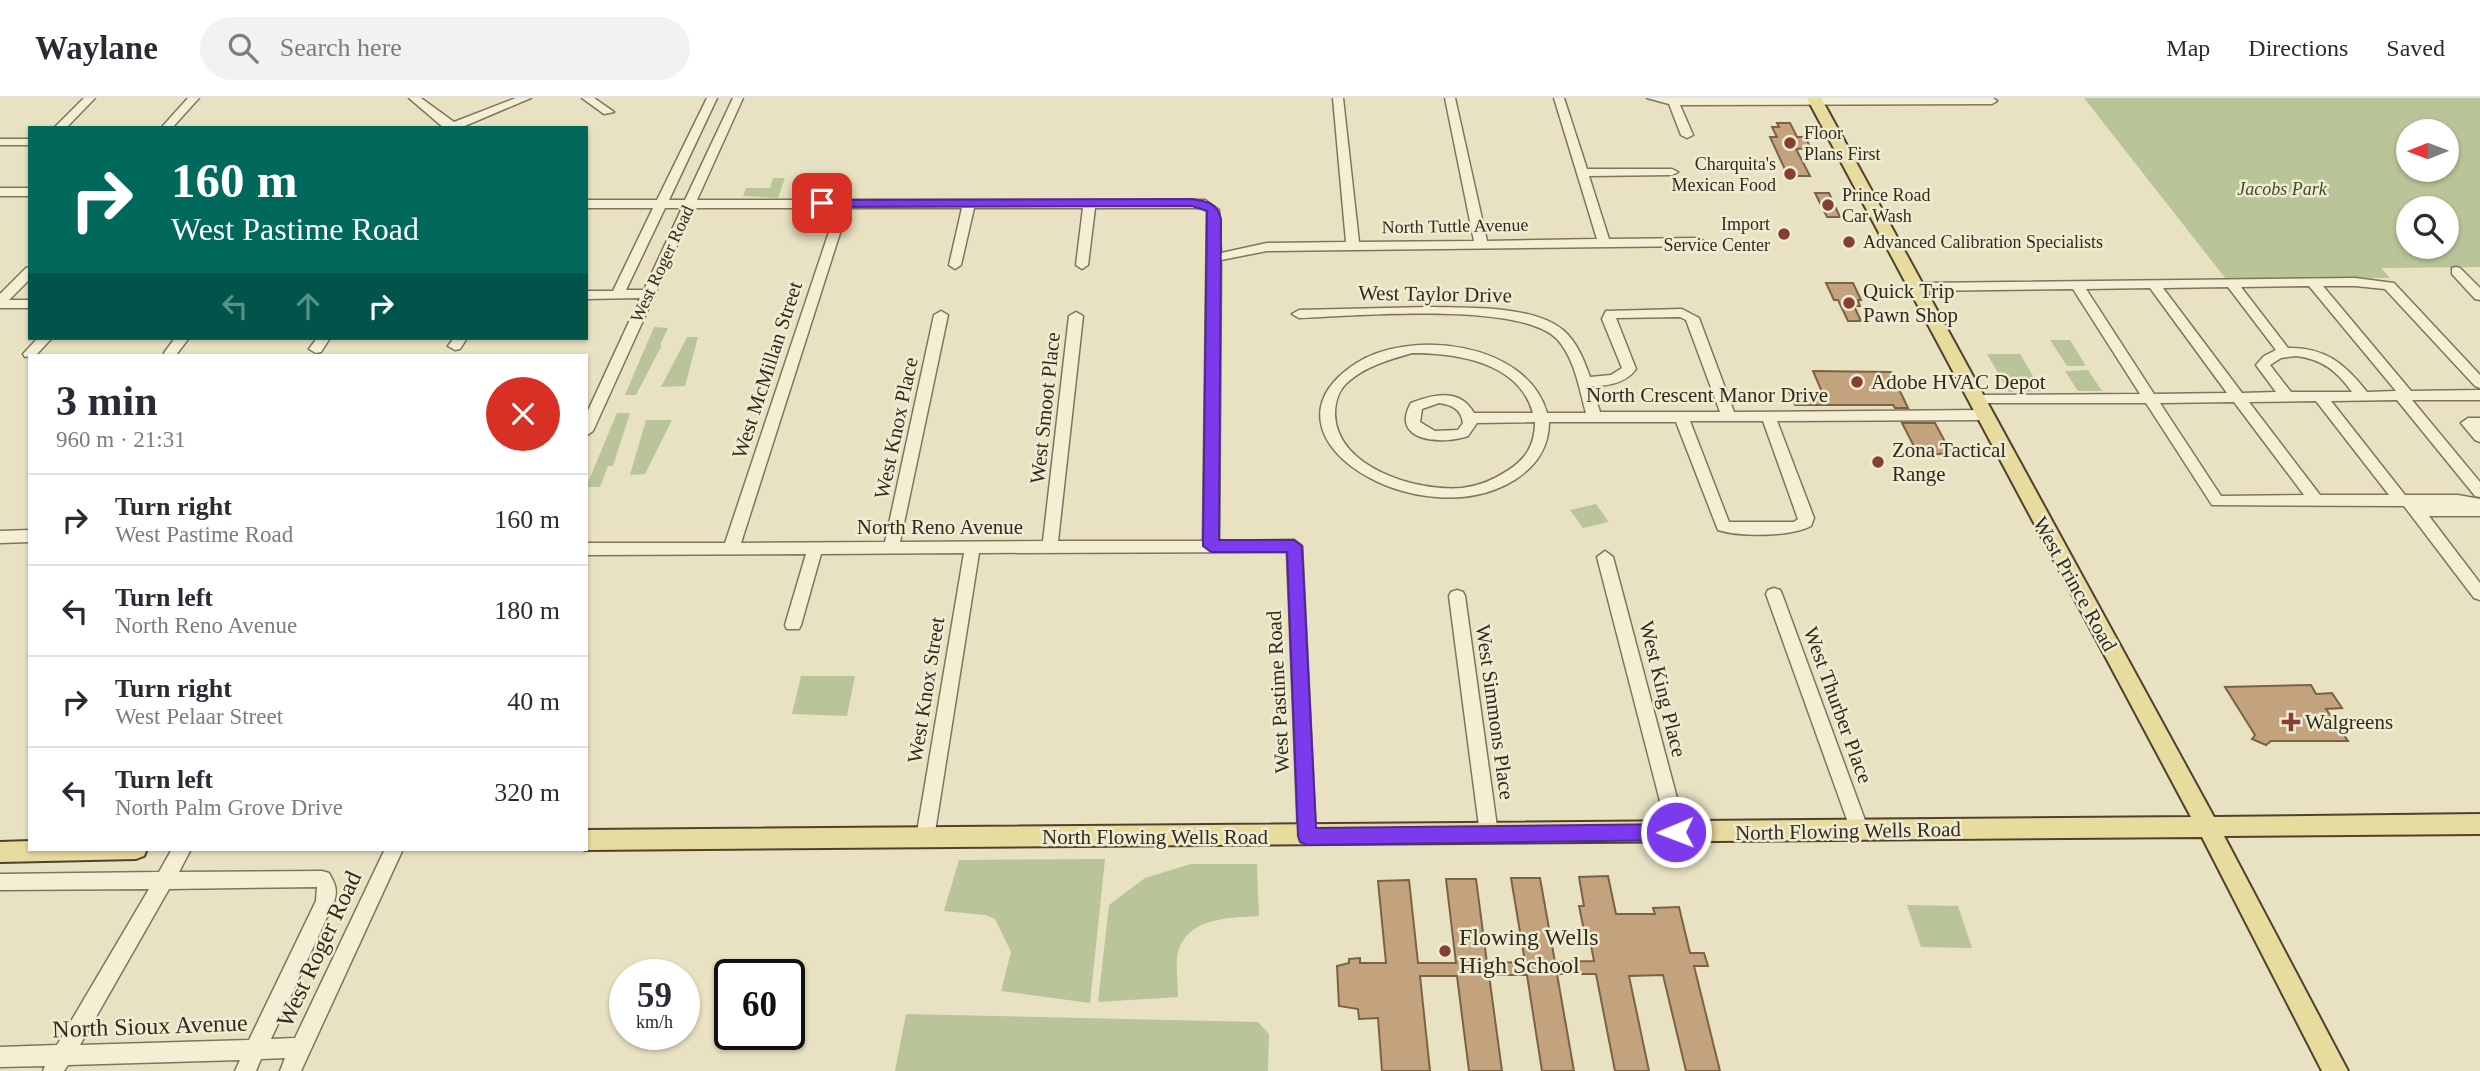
<!DOCTYPE html>
<meta charset="utf-8">
<style>
:root{--surface:#fff;--page:#f2f2f3;--text:#2b2b33;--muted:#7c7c81;--line:#e1e1e2}
body{margin:0;font-family:"Times New Roman",serif;background:var(--page);color:var(--text);height:100vh;display:flex;flex-direction:column;font-size:26px;white-space:nowrap}
*{box-sizing:border-box;margin:0}
p{font-size:23px;color:var(--muted)}
.icon{flex:none;width:38px;height:38px;fill:none;stroke:currentColor;stroke-width:2;stroke-linecap:round;stroke-linejoin:round}
.map{position:relative;flex:1;overflow:hidden}
.details{position:absolute;left:28px;top:256px;width:560px;height:497px;display:flex;flex-direction:column;background:var(--surface);border-radius:0px;box-shadow:0 2px 5px #0004}
.details>*{flex:none}
.hud{position:absolute;left:28px;top:28px;width:560px;height:214px;border-radius:0px;box-shadow:0 2px 5px #0004;background:#00695c;color:#fff;overflow:hidden}
.needle{width:46px;rotate:269deg}
.tools{position:absolute;left:2396px;top:21px;display:grid;gap:14px}
.tools a{display:grid;place-items:center;width:63px;height:63px;border-radius:50%;background:var(--surface);box-shadow:0 2px 5px #0004;font-size:35px}
.speed{position:absolute;left:609px;top:861px;display:flex;gap:14px;font-size:35px;font-weight:700;text-align:center}
.speed>*{display:grid;place-content:center;width:91px;height:91px;border-radius:50%;background:var(--surface);box-shadow:0 2px 5px #0004;line-height:1}
.speed small{font-size:18px;font-weight:400}
.speed .limit{border:4px solid #111;border-radius:10px;background:#fff;color:#111}
.pin{position:absolute;display:grid;place-items:center;width:60px;height:60px;color:#fff;margin:-30px;border-radius:14px;box-shadow:0 4px 10px #0006}
.me{position:absolute;width:77px;margin:-38px;rotate:269deg;stroke-linejoin:round;filter:drop-shadow(0 0 5px #0008)}
.turn{display:flex;align-items:center;gap:24px;height:147px;padding:0 28px;font-size:32px}
.turn .icon{width:91px;height:91px;stroke-width:2.5}
.turn b{display:block;font-size:49px;line-height:60px}
.lanes{display:flex;align-items:center;height:66px;padding:0 28px;background:#0003;justify-content:center;gap:35px;direction:ltr}
.lanes .off{opacity:.35}
.round{display:grid;place-items:center;flex:none;width:74px;height:74px;border-radius:37px;background:var(--page)}
.headline{display:flex;align-items:center;justify-content:space-between;height:119px;padding:0 28px}
h1{font-size:42px;font-weight:700;line-height:52px}
ul{padding:0;list-style:none}
li{display:flex;align-items:center;gap:21px;height:91px;padding:0 28px;border-top:2px solid var(--line)}
li div{flex:1}
li b{display:block;font-size:26px}
li em{font-style:normal}
header{display:flex;align-items:center;gap:42px;box-sizing:border-box;height:98px;padding:0 35px;background:var(--surface);border-bottom:2px solid var(--line)}
header strong{font-size:33px}
nav{display:flex;gap:38px;margin-inline-start:auto;font-size:24px}
.search{width:490px;height:63px;background:var(--page);display:flex;align-items:center;gap:18px;box-sizing:border-box;padding:0 24px;border-radius:38px;color:var(--muted);font-size:26px}
.map>svg:first-child{display:block}
</style>
<header>
<strong>Waylane</strong>
<div class="search"><svg class="icon" aria-label="search" viewBox="0 0 24 24"><circle cx="10" cy="10" r="6"/><path d="M15 15l6 6"/></svg>Search here</div>
<nav><a>Map</a><a>Directions</a><a>Saved</a></nav>
</header>
<div class="map">
<svg width="2480" height="973" viewBox="0 0 2480 973">
<rect width="100%" height="100%" fill="#e8e2c2"/>
<!-- green -->
<path fill="#b9c498" fill-rule="evenodd" d="M2084 0H2480V169L2381 170 2390 180 2226 181ZM2408 33H2446V72H2408ZM2408 110H2446V149H2408Z
M773 80H785L778 100 743 98 746 90H770Z
M654 229 668 230 660 247H662L636 297H625Z
M687 239H698L685 288 661 289Z
M2050 242H2070L2086 268H2067Z
M1987 256H2020L2042 293 2009 294Z
M2088 272 2102 293H2078L2065 273Z
M617 315H630L613 368H608L600 389H586Z
M646 322H672L645 376 630 377Z
M1596 406 1609 424 1583 430 1570 412Z
M801 578H855L847 618 792 616Z
M1105 761 1090 905 1001 893 1011 854 995 821 985 817 944 813 959 762Z
M1191 766H1257L1259 818C1228 820 1183 819 1177 860 1176 872 1178 887 1178 899L1098 904 1109 807 1145 780Z
M1907 807 1958 808 1972 850 1921 849Z
M906 916 1258 924 1269 936 1268 973H895Z"/>
<!-- building -->
<path fill="#c2a37d" stroke="#7c6244" stroke-width="2" d="M1777 25H1790L1797 39H1805L1811 50 1796 51 1810 78H1788L1770 39H1777L1772 29H1779Z
M1815 95H1829L1840 119H1827Z
M1826 185H1853L1861 202H1858L1860 208H1854L1861 223H1848L1838 202H1834Z
M1813 273 1891 274 1908 310H1895L1893 307H1795L1789 294H1822Z
M1902 325H1935L1951 355 1919 358Z
M2311 587 2316 596 2332 595 2342 610 2326 611 2348 643H2271L2266 647 2252 641 2255 637 2225 589Z
M1608 778 1616 816H1655L1653 810 1679 809 1690 855H1704L1708 868H1694L1720 973H1686L1663 877 1629 878 1649 973H1615L1596 876H1557L1574 973H1542L1527 877H1489L1502 973H1469L1457 878H1420L1430 973H1382L1378 920 1359 921 1358 911 1339 908 1337 868 1349 865V861L1360 860V865H1386L1378 783 1409 782 1418 865H1456L1446 781H1476L1487 865 1525 864 1511 780H1540L1555 864 1594 863 1590 842H1586L1579 808H1584L1579 779Z"/>
<g fill="none" stroke-linecap="round" stroke-linejoin="round">
<defs>
<path id="minor" d="M84 0H95L66 30H54Z
M188 0H199L172 30H161Z
M409 0H421L454 24 516 0H531L460 30H444Z
M582 0H594L614 14 604 16Z
M707 0H717L669 102H685L733 0H743L697 102H1205L1219 112 1221 155 1267 145 1346 144 1333 0H1343L1359 144 1474 143 1445 0H1455L1487 143 1597 141 1554 0H1564L1587 71H1672L1678 74 1672 77 1589 78 1609 141 1699 140 1705 144 1699 148 1267 153 1221 162 1219 443 1294 442 1302 448 1316 738 1313 744 1307 746 1301 744 1298 738 1287 454 979 455 934 740 931 746 925 748 919 746 916 740 964 455 821 456 801 527 799 531H787L785 527 806 456 586 457V445H725L837 110H694L593 333 586 338V317L640 200 586 201V193H613L653 110H586V102H657ZM665 110H682L644 192H626ZM848 110H962L949 167 955 171 961 167 974 110H1083L1076 167 1082 171 1088 167 1095 110H1202L1207 113 1203 443H1058L1083 218 1076 214 1069 218 1043 443 900 444 948 217 941 213 934 217 885 444 741 445Z
M1647 0H1993L1997 3 1992 6 1680 7 1693 37 1687 40 1681 37 1669 6Z
M0 41H30V47H0Z
M0 90H30V98H0Z
M30 169V181L9 202H30V210H0V196L26 170Z
M2456 169 2460 170 2480 190V202L2475 201 2452 176V170Z
M2355 180 2394 185 2480 277V290L2475 288 2385 191 2355 188H2323L2411 293 2480 292V302H2412L2480 384V399L2475 398 2397 302 2331 303 2405 397H2458L2480 401V418H2429L2480 485V502L2474 500 2404 408 2212 407 2146 305H1972L1970 302 1977 297 2140 296 2073 191 1916 193 1910 189 1916 185ZM2309 188 2396 293 2367 294C2345 266 2325 249 2288 250L2241 189ZM2228 189 2276 252 2264 258 2256 267 2276 294 2242 295 2163 190ZM2150 190 2227 295 2154 296 2086 191ZM2296 258C2322 261 2337 273 2352 294H2291L2270 267 2281 260ZM2316 303 2389 397H2320L2249 304ZM2234 304 2304 397 2221 398 2160 305Z
M1429 209C1467 210 1533 207 1563 232 1577 244 1584 262 1590 279L1611 277 1622 270 1602 221 1606 213 1682 211 1699 220 1734 314 1986 312 1993 317 1986 322 1777 323 1814 420 1811 428C1791 439 1740 439 1718 432L1676 324H1549C1549 349 1537 367 1516 381 1423 442 1245 339 1355 266 1410 230 1527 244 1547 315H1586C1579 290 1575 261 1557 241 1521 203 1352 218 1299 220L1292 216 1299 212ZM1680 219 1686 222 1720 314H1600L1592 288C1609 288 1626 285 1636 271L1616 220ZM1412 255C1457 255 1519 264 1533 315H1474C1460 290 1434 296 1411 305 1389 344 1443 347 1468 338L1477 325 1535 324C1535 347 1526 361 1507 373 1493 382 1479 388 1462 390 1418 394 1336 370 1335 316 1335 304 1339 291 1349 283 1368 267 1389 262 1412 255ZM1439 305C1452 307 1461 311 1463 325L1458 332 1435 333 1420 324 1422 311ZM1690 323H1763L1798 421 1794 424H1729Z
M38 240H52L36 257 25 259 23 256Z
M175 240H189L176 257H166L164 255Z
M317 240H330L321 254 316 255 309 251Z
M454 240H467L460 251 455 252 448 248Z
M2468 320H2480V344L2475 342 2461 325Z
M30 432V444L0 445V433Z
M1605 453 1613 459 1686 734 1683 740 1677 742 1671 740 1668 734 1597 459Z
M1774 490 1780 492 1782 496 1869 733 1866 739 1860 741 1854 739 1851 733 1766 496 1768 492Z
M1457 492 1463 494 1465 498 1498 736 1495 742 1489 744 1483 742 1480 736 1449 498 1451 494Z
M172 751H191L179 774 322 773 329 775C335 786 338 791 334 804L271 941 295 940 385 751H403L301 973H280L285 960 261 961 256 973H235L240 962 68 967 64 973H43L45 968 0 969V949L57 947 149 791 0 792V776L159 774ZM317 789 316 803 249 942 80 947 169 791Z"/>
<path id="major" d="M1807 0H1821L2214 719 2480 716V736L2224 738 2348 973H2322L2202 739 586 752 583 751H586V732L2191 719Z
M30 743V751H147L144 758 136 761 0 764V744Z"/>
</defs>
<!-- minor casing -->
<use href="#minor" stroke="#80745c" stroke-width="3"/>
<!-- major casing -->
<use href="#major" stroke="#4e422f" stroke-width="4"/>
<!-- minor -->
<use href="#minor" fill="#f4efd4" fill-rule="evenodd"/>
<!-- major -->
<use href="#major" fill="#e7db9e" fill-rule="evenodd"/>
</g>
<!-- route -->
<path fill="#7c3aed" stroke="#51269a" stroke-width="2" d="M1192 101C1207 104 1217 104 1221 121L1219 442H1294L1302 448 1316 730 1676 726 1683 729 1686 734 1683 740 1676 742 1307 747 1300 744 1298 738 1287 454H1211L1203 448 1207 113 1192 108 822 109 816 105 822 102Z"/>
<!-- markers -->
<g fill="#873f33" stroke="#f0ecd1" stroke-width="2.5">
<circle cx="1790" cy="45" r="7"/>
<circle cx="1790" cy="76" r="7"/>
<circle cx="1828" cy="107" r="7"/>
<circle cx="1784" cy="136" r="7"/>
<circle cx="1849" cy="144" r="7"/>
<circle cx="1849" cy="205" r="7"/>
<circle cx="1857" cy="284" r="7"/>
<circle cx="1878" cy="364" r="7"/>
<path d="M2287.5 613.5h7v7h7v7h-7v7h-7v-7h-7v-7h7z"/>
<circle cx="1445" cy="853" r="7"/>
</g>
<g text-anchor="middle" stroke-width="5" stroke-linejoin="round" paint-order="stroke">
<!-- far-poi labels -->
<g font-size="18" fill="#312a1e" stroke="#f0ecd1" text-anchor="start">
<text x="1804" y="41">Floor<tspan x="1804" dy="21">Plans First</tspan></text>
<text x="1776" y="72" text-anchor="end">Charquita's<tspan x="1776" dy="21">Mexican Food</tspan></text>
<text x="1842" y="103">Prince Road<tspan x="1842" dy="21">Car Wash</tspan></text>
<text x="1770" y="132" text-anchor="end">Import<tspan x="1770" dy="21">Service Center</tspan></text>
<text x="1863" y="150">Advanced Calibration Specialists</text>
</g>
<!-- far-park labels -->
<g font-size="18" font-style="italic" fill="#3d4b27" stroke="#f0ecd1">
<text x="2282" y="97">Jacobs Park</text>
</g>
<!-- far-street labels -->
<g font-size="18" fill="#312a1e" stroke="#f0ecd1">
<text transform="translate(1455 128) rotate(-1)" y="6">North Tuttle Avenue</text>
<text transform="translate(662 166) rotate(-65)" y="6">West Roger Road</text>
</g>
<!-- poi labels -->
<g font-size="21" fill="#312a1e" stroke="#f0ecd1" text-anchor="start">
<text x="1863" y="200">Quick Trip<tspan x="1863" dy="24">Pawn Shop</tspan></text>
<text x="1871" y="291">Adobe HVAC Depot</text>
<text x="1892" y="359">Zona Tactical<tspan x="1892" dy="24">Range</tspan></text>
<text x="2305" y="631">Walgreens</text>
</g>
<!-- street labels -->
<g font-size="21" fill="#312a1e" stroke="#f0ecd1">
<text transform="translate(1435 196) rotate(1)" y="7">West Taylor Drive</text>
<text transform="translate(767 272) rotate(-72)" y="7">West McMillan Street</text>
<text x="1707" y="304">North Crescent Manor Drive</text>
<text transform="translate(1045 310) rotate(-84)" y="7">West Smoot Place</text>
<text transform="translate(896 330) rotate(-78)" y="7">West Knox Place</text>
<text x="940" y="436">North Reno Avenue</text>
<text transform="translate(2075 486) rotate(61)" y="7">West Prince Road</text>
<text transform="translate(1663 591) rotate(76)" y="7">West King Place</text>
<text transform="translate(926 592) rotate(-81)" y="7">West Knox Street</text>
<text transform="translate(1278 594) rotate(-93)" y="7">West Pastime Road</text>
<text transform="translate(1838 607) rotate(70)" y="7">West Thurber Place</text>
<text transform="translate(1495 614) rotate(82)" y="7">West Simmons Place</text>
<text transform="translate(1848 733) rotate(-1)" y="7">North Flowing Wells Road</text>
<text x="1155" y="746">North Flowing Wells Road</text>
</g>
<!-- near-poi labels -->
<g font-size="24" fill="#312a1e" stroke="#f0ecd1" text-anchor="start">
<text x="1459" y="847">Flowing Wells<tspan x="1459" dy="28">High School</tspan></text>
</g>
<!-- near-street labels -->
<g font-size="24" fill="#312a1e" stroke="#f0ecd1">
<text transform="translate(319 851) rotate(-65)" y="8">West Roger Road</text>
<text transform="translate(150 928) rotate(-2)" y="8">North Sioux Avenue</text>
</g>
</g>
</svg>
<div class="tools">
<a><svg class="needle" viewBox="-14 -14 28 28"><path d="M0-13l5 13h-10z" fill="#e53935"/><path d="M0 13l5-13h-10z" fill="#7c7c81"/></svg></a>
<a><svg class="icon" aria-label="search" viewBox="0 0 24 24"><circle cx="10" cy="10" r="6"/><path d="M15 15l6 6"/></svg></a>
</div>
<div class="speed"><div>59<small>km/h</small></div><div class="limit">60</div></div>
<div class="pin" style="left:822px;top:105px;background:#d93025"><svg class="icon" aria-label="arrive" viewBox="0 0 24 24"><path d="M6 21V4h12l-3 4 3 4H6"/></svg></div>
<svg class="me" style="left:1676px;top:734px" viewBox="-20 -20 40 40"><circle r="17" fill="#7c3aed" stroke="#fff" stroke-width="3"/><path d="M0-11L8 9 0 5-8 9z" fill="#fff"/></svg>
<div class="hud">
<div class="turn"><svg class="icon" aria-label="right" viewBox="0 0 24 24"><path d="M7 20v-9h11M14 6l5 5-5 5"/></svg><div><b>160 m</b>West Pastime Road</div></div>
<div class="lanes"><svg class="icon off" aria-label="left" viewBox="0 0 24 24"><path d="M17 20v-9H6M10 6l-5 5 5 5"/></svg><svg class="icon off" aria-label="ahead" viewBox="0 0 24 24"><path d="M12 20V5M6 11l6-6 6 6"/></svg><svg class="icon" aria-label="right" viewBox="0 0 24 24"><path d="M7 20v-9h11M14 6l5 5-5 5"/></svg></div>
</div>
<section class="details">
<div class="headline"><div><h1>3 min</h1><p>960 m · 21:31</p></div><a class="round" style="background:#d93025;color:#fff"><svg class="icon" aria-label="close" viewBox="0 0 24 24"><path d="M6 6l12 12M18 6L6 18"/></svg></a></div>
<ul>
<li><svg class="icon" aria-label="right" viewBox="0 0 24 24"><path d="M7 20v-9h11M14 6l5 5-5 5"/></svg><div><b>Turn right</b><p>West Pastime Road</p></div><em>160 m</em></li>
<li><svg class="icon" aria-label="left" viewBox="0 0 24 24"><path d="M17 20v-9H6M10 6l-5 5 5 5"/></svg><div><b>Turn left</b><p>North Reno Avenue</p></div><em>180 m</em></li>
<li><svg class="icon" aria-label="right" viewBox="0 0 24 24"><path d="M7 20v-9h11M14 6l5 5-5 5"/></svg><div><b>Turn right</b><p>West Pelaar Street</p></div><em>40 m</em></li>
<li><svg class="icon" aria-label="left" viewBox="0 0 24 24"><path d="M17 20v-9H6M10 6l-5 5 5 5"/></svg><div><b>Turn left</b><p>North Palm Grove Drive</p></div><em>320 m</em></li>
</ul>
</section>
</div>
